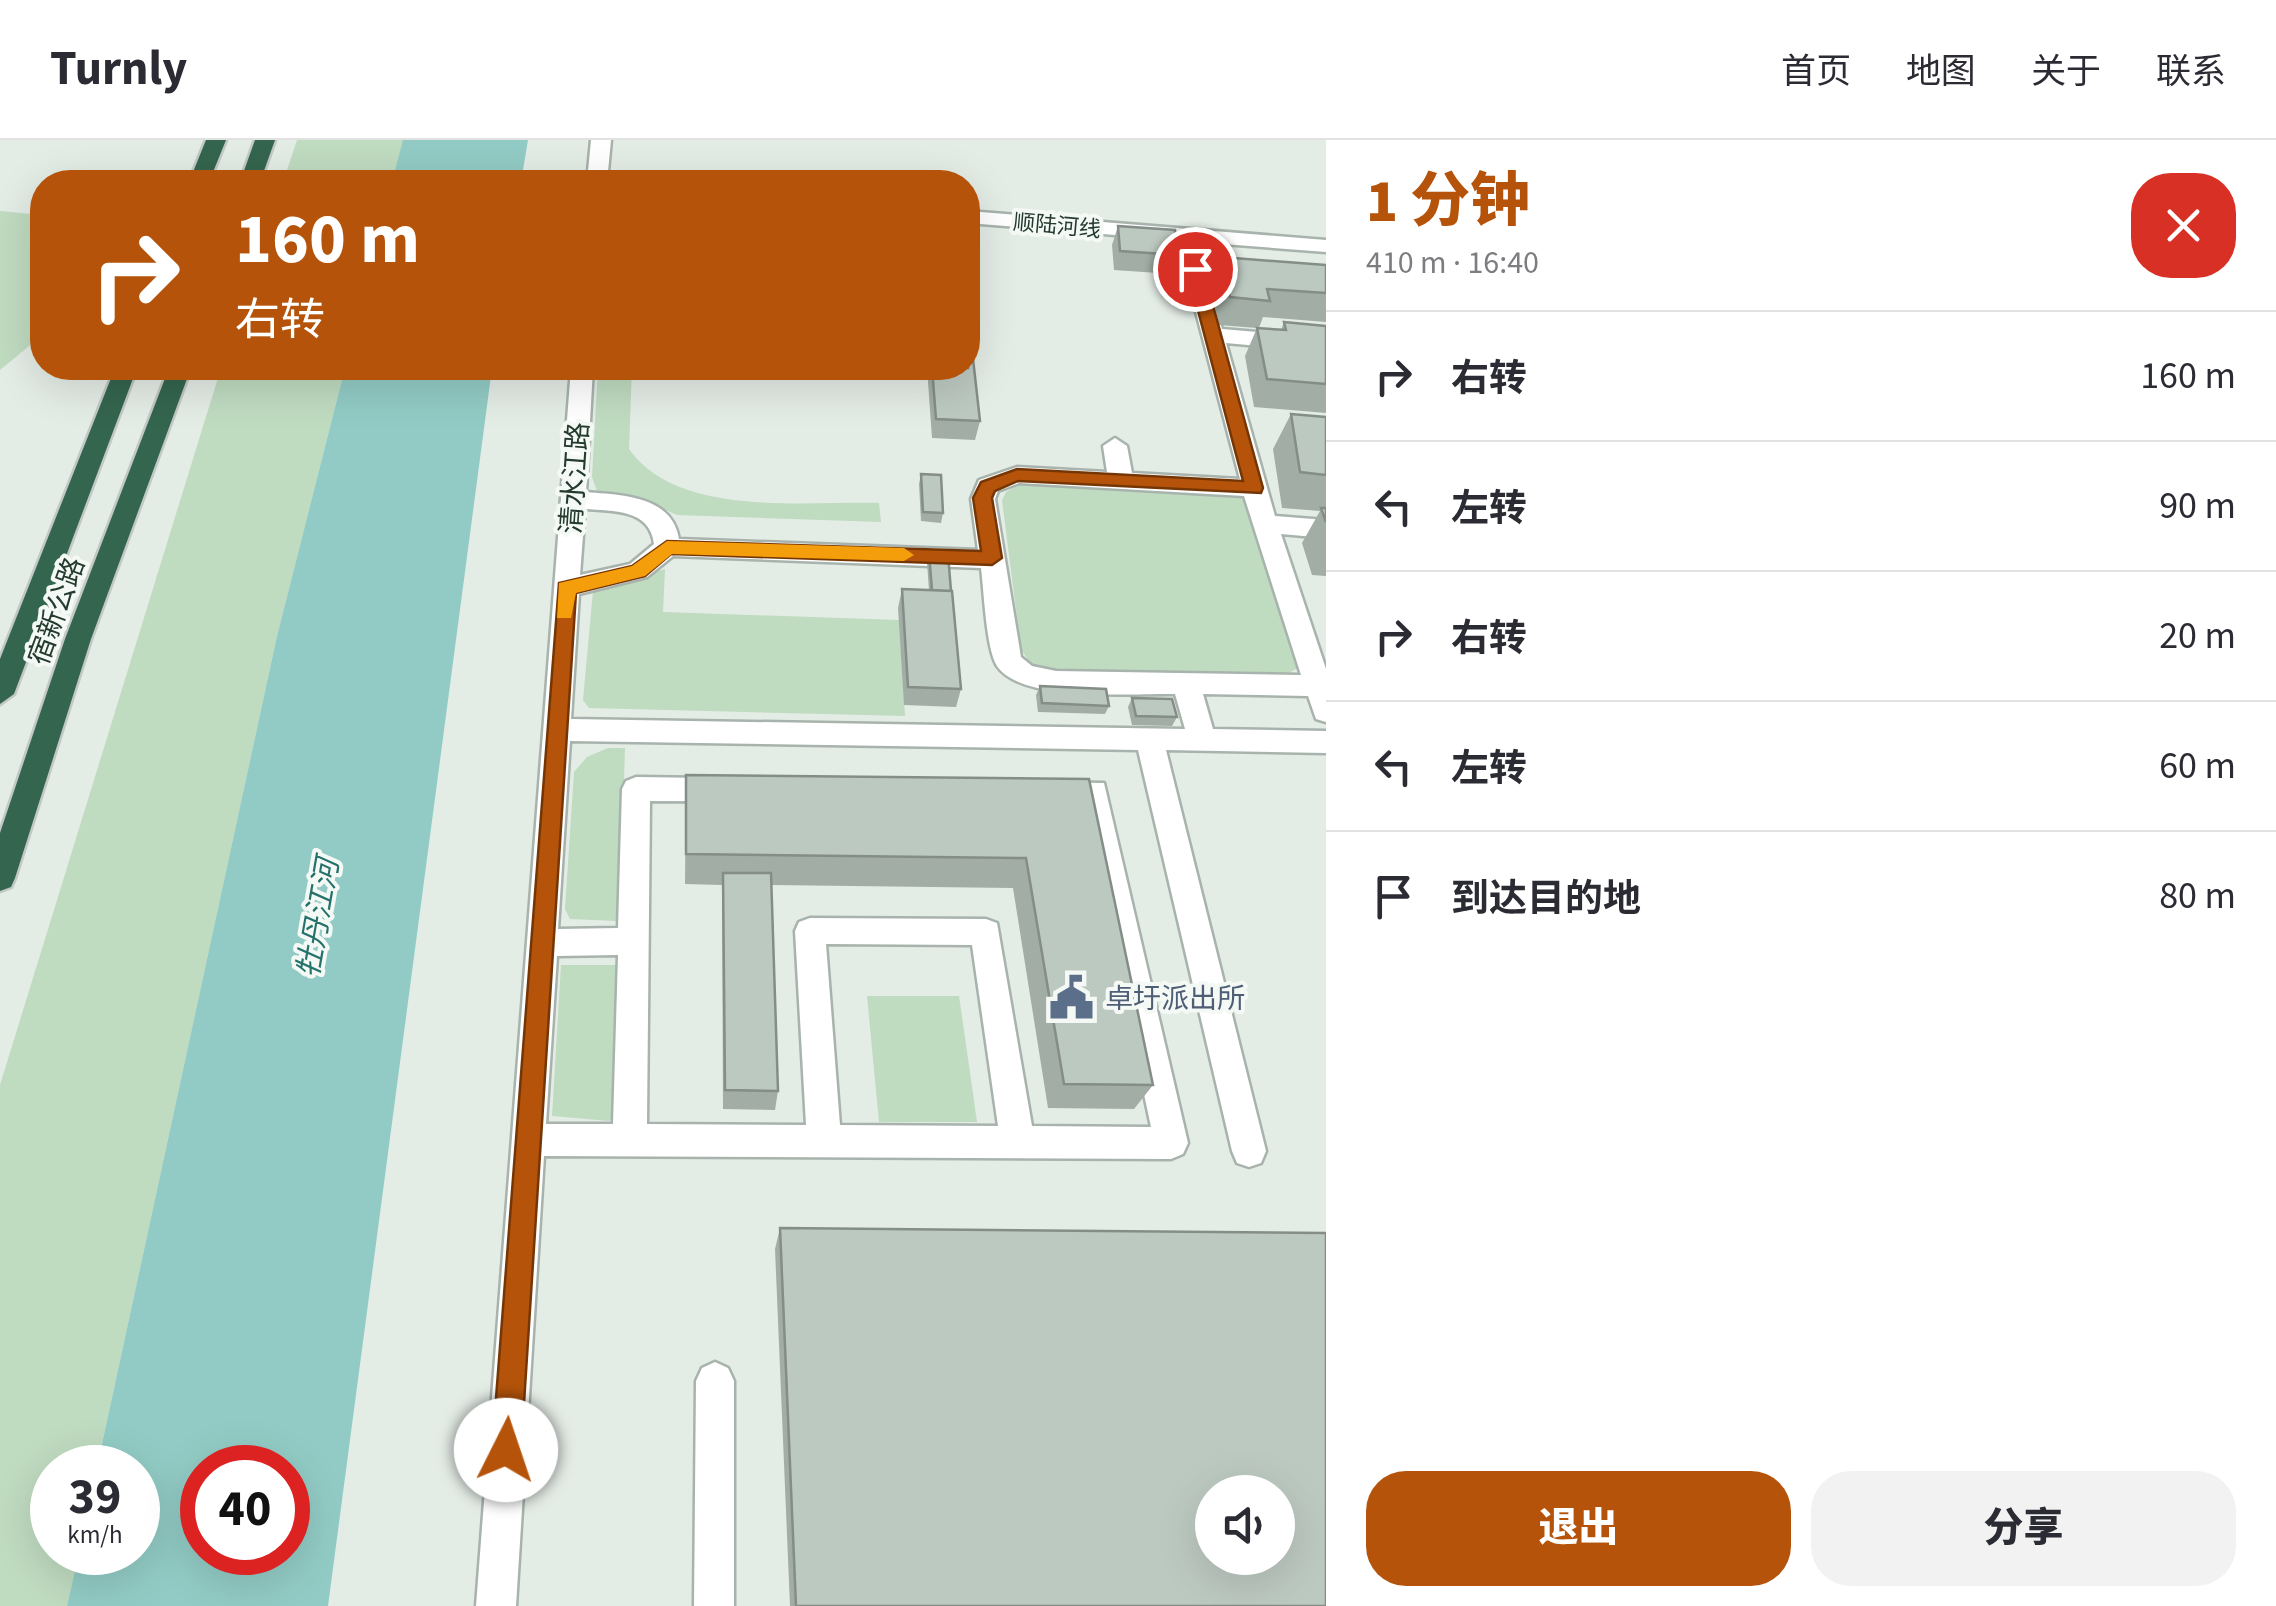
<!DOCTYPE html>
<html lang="zh">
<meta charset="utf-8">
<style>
:root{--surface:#fff;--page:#f2f2f3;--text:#2b2b33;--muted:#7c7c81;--line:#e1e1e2;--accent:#b45309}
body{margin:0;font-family:"Source Sans 3","Noto Sans SC",sans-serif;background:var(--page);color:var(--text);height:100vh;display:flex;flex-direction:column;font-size:38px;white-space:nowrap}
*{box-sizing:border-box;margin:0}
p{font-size:32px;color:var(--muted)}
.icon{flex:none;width:55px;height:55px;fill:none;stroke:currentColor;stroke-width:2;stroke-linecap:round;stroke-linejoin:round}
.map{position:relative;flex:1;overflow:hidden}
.drawer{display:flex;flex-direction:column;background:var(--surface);width:950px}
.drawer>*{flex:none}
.banner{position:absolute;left:30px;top:30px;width:950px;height:210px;border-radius:40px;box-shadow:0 10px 40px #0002;background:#b45309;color:#fff;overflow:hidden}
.fabs{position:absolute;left:1195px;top:1335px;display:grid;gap:20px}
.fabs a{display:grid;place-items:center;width:100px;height:100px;border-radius:50%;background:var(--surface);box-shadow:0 10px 40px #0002;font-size:50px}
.speed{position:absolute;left:30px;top:1305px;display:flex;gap:20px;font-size:50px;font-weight:700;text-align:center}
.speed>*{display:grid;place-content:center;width:130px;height:130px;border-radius:50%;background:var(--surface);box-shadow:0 10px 40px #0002;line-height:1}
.speed small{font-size:25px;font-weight:400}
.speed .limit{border:15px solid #d22;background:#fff;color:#111}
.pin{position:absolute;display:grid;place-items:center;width:85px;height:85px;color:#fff;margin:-42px;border:5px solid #fff;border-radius:50%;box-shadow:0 2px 10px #0007}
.me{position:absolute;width:110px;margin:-55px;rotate:4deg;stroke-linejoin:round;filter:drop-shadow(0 0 8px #0008)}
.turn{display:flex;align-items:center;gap:35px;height:210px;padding:0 40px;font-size:45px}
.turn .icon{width:130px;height:130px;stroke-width:2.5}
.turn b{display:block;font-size:70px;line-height:85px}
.round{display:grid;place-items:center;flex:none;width:105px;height:105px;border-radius:40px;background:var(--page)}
.overview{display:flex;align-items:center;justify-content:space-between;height:170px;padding:0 40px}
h1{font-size:60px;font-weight:800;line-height:75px;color:var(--accent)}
.button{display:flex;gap:20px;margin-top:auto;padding:20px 40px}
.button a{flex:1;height:115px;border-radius:40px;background:var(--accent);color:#fff;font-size:40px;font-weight:800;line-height:115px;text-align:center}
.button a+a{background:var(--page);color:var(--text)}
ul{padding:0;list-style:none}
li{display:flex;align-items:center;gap:30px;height:130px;padding:0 40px;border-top:2px solid var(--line)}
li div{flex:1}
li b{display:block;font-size:38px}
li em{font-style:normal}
header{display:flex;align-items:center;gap:60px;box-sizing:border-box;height:140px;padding:0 50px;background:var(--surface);border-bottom:2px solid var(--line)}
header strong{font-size:48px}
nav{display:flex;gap:55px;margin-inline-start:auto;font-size:35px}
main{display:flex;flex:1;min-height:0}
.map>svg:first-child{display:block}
</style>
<header>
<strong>Turnly</strong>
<nav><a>首页</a><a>地图</a><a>关于</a><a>联系</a></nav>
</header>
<main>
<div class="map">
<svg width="1326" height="1466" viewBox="0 0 1326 1466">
<rect width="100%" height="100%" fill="#e4ece6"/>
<!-- green -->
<path fill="#bfdbc0" d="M297 0H406L393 42H283Z
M0 71 42 75V185L34 202 0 230Z
M221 228H345L277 496 97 1327 52 1328V1412L79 1413 67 1466H0V945Z
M598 228H632L629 309C677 378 804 361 879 363L881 382 677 375 638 358 597 351 592 337Z
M1018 345 1240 356 1246 361 1300 522 1298 528 1283 536 1049 531 1030 523 1021 509 1002 360 1006 352Z
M665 429 663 472 899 480 905 576 589 568 583 560 593 451Z
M608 608H625L620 774 616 781 570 779 565 769 574 632 587 617Z
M561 825H616L621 834 617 975 609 981 552 976Z
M867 856H959L977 982H879Z"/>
<!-- water -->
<path fill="#92cbc5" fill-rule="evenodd" d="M403 0H528L521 42H392Z
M345 228H492L328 1466H67L79 1413 138 1412V1328L97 1327 277 496ZM202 1328H288V1412H202Z"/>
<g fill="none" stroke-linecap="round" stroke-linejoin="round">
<defs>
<path id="minor" d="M591 0H611L607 42H587Z
M968 71 1326 100V112L1198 102 1222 189 1326 198V212L1226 203 1275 376 1326 380V398L1281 394 1326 529V582L1316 579 1308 556 1203 554 1213 589 1326 591V613L1166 610 1266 1011 1261 1023 1249 1027 1237 1023 1232 1011 1138 610 570 601 558 789 618 788 622 649 626 641 636 637 1104 643 1188 1003 1183 1014 1171 1019 544 1016 516 1466H476L571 228H593L586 352C620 355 672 355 679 399L978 410 971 359 979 340 1017 327 1107 332 1103 306 1115 298 1127 306 1132 333 1240 339 1177 100 968 83ZM1019 343 1244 356 1301 535 1056 531 1032 526 1021 517 995 359 998 351ZM585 369C613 371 650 369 654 404L630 424 580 435ZM673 416 981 428C984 451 986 509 997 526 1022 563 1133 553 1175 554L1185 589 571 579 579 454 647 437ZM650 661 1082 663 1151 987 1032 986 997 783 986 779 810 778 799 782 795 791 806 985 647 984ZM826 804 972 805 998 986 840 985ZM618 815 613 984H546L557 816Z
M715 1222 728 1228 734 1241V1466H694L696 1241 702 1228Z"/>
<path id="highway" d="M206 0H226L209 42H189Z
M255 0H275L260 42H240Z
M115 228H137L14 554 0 564V519Z
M169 228H191L91 499 15 738 11 747 0 751V693L65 499Z"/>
</defs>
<!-- minor casing -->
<use href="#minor" stroke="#a7b3ac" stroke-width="5"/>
<!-- highway casing -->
<use href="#highway" stroke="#c2c8c5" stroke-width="5"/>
<!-- minor -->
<use href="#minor" fill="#fff" fill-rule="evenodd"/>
<!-- highway -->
<use href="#highway" fill="#34654e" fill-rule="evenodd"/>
</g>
<!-- wall -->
<path fill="#a2ada6" d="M1118 86 1178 115 1172 134 1114 130 1112 105Z
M1221 117 1326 125V182L1263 177 1259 188 1281 190 1284 182 1326 186V273L1254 267 1245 216 1257 188 1219 185 1210 145Z
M927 228H968L980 281 975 300 932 298Z
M1291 274 1326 277V436L1312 435 1302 403 1320 371 1282 368 1273 309Z
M921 334 943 373 941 383 921 381 919 344Z
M929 413 961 549 956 567 904 565 898 468 902 449 929 450 927 423Z
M1040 546 1109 566 1105 574 1038 572 1036 555Z
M1132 558 1177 577 1172 586 1132 585 1128 567Z
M686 635 1089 639 1153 945 1134 969 1048 968 1013 748 771 745 778 951 775 970 723 969 722 745 685 744Z
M780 1088 1326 1466H790L775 1109Z"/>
<!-- building -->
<path fill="#bcc9c1" stroke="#848d87" stroke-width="2.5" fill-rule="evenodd" d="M1118 86 1175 90 1178 115 1120 111Z
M1221 117 1326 125V153L1267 149 1270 161 1230 157Z
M1284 182 1326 186V244L1267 239 1257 188 1286 190Z
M968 183H969L980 281 936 279 932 228H968Z
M1291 274 1326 277V335L1300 332Z
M921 334 941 335 943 373 923 372Z
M1321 368H1326V382Z
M929 413 948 414 951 451 932 450Z
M902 449 952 451 961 549 908 547Z
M1040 546 1106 549 1109 566 1042 563Z
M1132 558 1172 559 1177 577 1136 576Z
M686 635 1089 639 1153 945 1064 944 1026 718 686 714Z
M723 733H771L778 951 725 950Z
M780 1088 1326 1093V1466H796ZM1212 1352H1278V1418H1212Z"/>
<!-- route -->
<path fill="#b45309" stroke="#753606" stroke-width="2.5" d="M1195 124 1203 129 1263 348 1261 353 1018 341 995 351 992 358 1002 418 992 425 671 414 645 436 576 453 521 1310 517 1321 506 1325 496 1321 492 1310 559 443 632 426 667 401 981 411 973 358 981 342 1017 329 1243 341 1187 129Z"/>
<!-- slow -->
<path fill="#f59e0b" d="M667 401 904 408 914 415 904 421 672 414 645 436 576 453 571 478H557L559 443 632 426Z"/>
<!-- icons -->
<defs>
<symbol id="civic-bare" viewBox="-9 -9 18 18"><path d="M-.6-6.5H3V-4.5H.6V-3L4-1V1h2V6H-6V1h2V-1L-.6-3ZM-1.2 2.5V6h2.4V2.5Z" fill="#5c6f8a" stroke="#f4f9f5" stroke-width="2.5" paint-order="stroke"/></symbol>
</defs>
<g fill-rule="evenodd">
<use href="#civic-bare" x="1040" y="826" width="63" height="63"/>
</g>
<g text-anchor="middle" stroke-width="8" stroke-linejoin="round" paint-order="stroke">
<!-- far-street labels -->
<g font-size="22" fill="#253b30" stroke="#f4f9f5">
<text transform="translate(1057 85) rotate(5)" y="8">顺陆河线</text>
</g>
<!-- street labels -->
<g font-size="28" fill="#253b30" stroke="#f4f9f5">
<text transform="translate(574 338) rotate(-86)" y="10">清水江路</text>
<text transform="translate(56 471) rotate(-70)" y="10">宿新公路</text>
</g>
<!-- service labels -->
<g font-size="28" fill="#4e5e75" stroke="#f4f9f5" text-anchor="start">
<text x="1105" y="868">卓圩派出所</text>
</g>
<!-- water labels -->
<g font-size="30" font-style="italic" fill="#25716b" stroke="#f4f9f5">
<text transform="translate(318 778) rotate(-80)" y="10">牡丹江河</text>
</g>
</g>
</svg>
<div class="fabs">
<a><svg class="icon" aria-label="sound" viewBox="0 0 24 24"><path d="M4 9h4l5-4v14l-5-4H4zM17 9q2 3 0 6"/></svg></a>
</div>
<div class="speed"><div>39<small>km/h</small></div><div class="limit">40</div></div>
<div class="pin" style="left:1195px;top:129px;background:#d93025"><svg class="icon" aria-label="arrive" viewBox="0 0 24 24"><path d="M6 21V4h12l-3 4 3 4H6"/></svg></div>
<svg class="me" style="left:506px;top:1310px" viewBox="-20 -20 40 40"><circle r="19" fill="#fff"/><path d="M0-13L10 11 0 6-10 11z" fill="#b45309"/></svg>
<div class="banner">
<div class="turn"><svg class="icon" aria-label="right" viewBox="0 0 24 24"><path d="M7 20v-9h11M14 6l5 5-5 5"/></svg><div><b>160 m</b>右转</div></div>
</div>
</div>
<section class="drawer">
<div class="overview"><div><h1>1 分钟</h1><p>410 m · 16:40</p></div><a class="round" style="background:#d93025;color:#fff"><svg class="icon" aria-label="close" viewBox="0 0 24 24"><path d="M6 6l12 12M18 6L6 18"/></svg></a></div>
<ul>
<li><svg class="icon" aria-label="right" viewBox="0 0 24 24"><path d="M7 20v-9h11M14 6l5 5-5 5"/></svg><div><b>右转</b></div><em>160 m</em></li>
<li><svg class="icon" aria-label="left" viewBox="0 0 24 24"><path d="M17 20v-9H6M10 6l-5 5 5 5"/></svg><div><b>左转</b></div><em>90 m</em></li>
<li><svg class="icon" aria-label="right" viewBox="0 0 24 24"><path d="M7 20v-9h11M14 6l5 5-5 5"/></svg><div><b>右转</b></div><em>20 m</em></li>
<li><svg class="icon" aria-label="left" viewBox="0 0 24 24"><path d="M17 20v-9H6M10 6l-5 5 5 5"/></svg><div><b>左转</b></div><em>60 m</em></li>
<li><svg class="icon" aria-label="arrive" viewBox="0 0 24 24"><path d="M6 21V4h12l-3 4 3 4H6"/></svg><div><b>到达目的地</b></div><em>80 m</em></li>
</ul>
<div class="button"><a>退出</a><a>分享</a></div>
</section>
</main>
